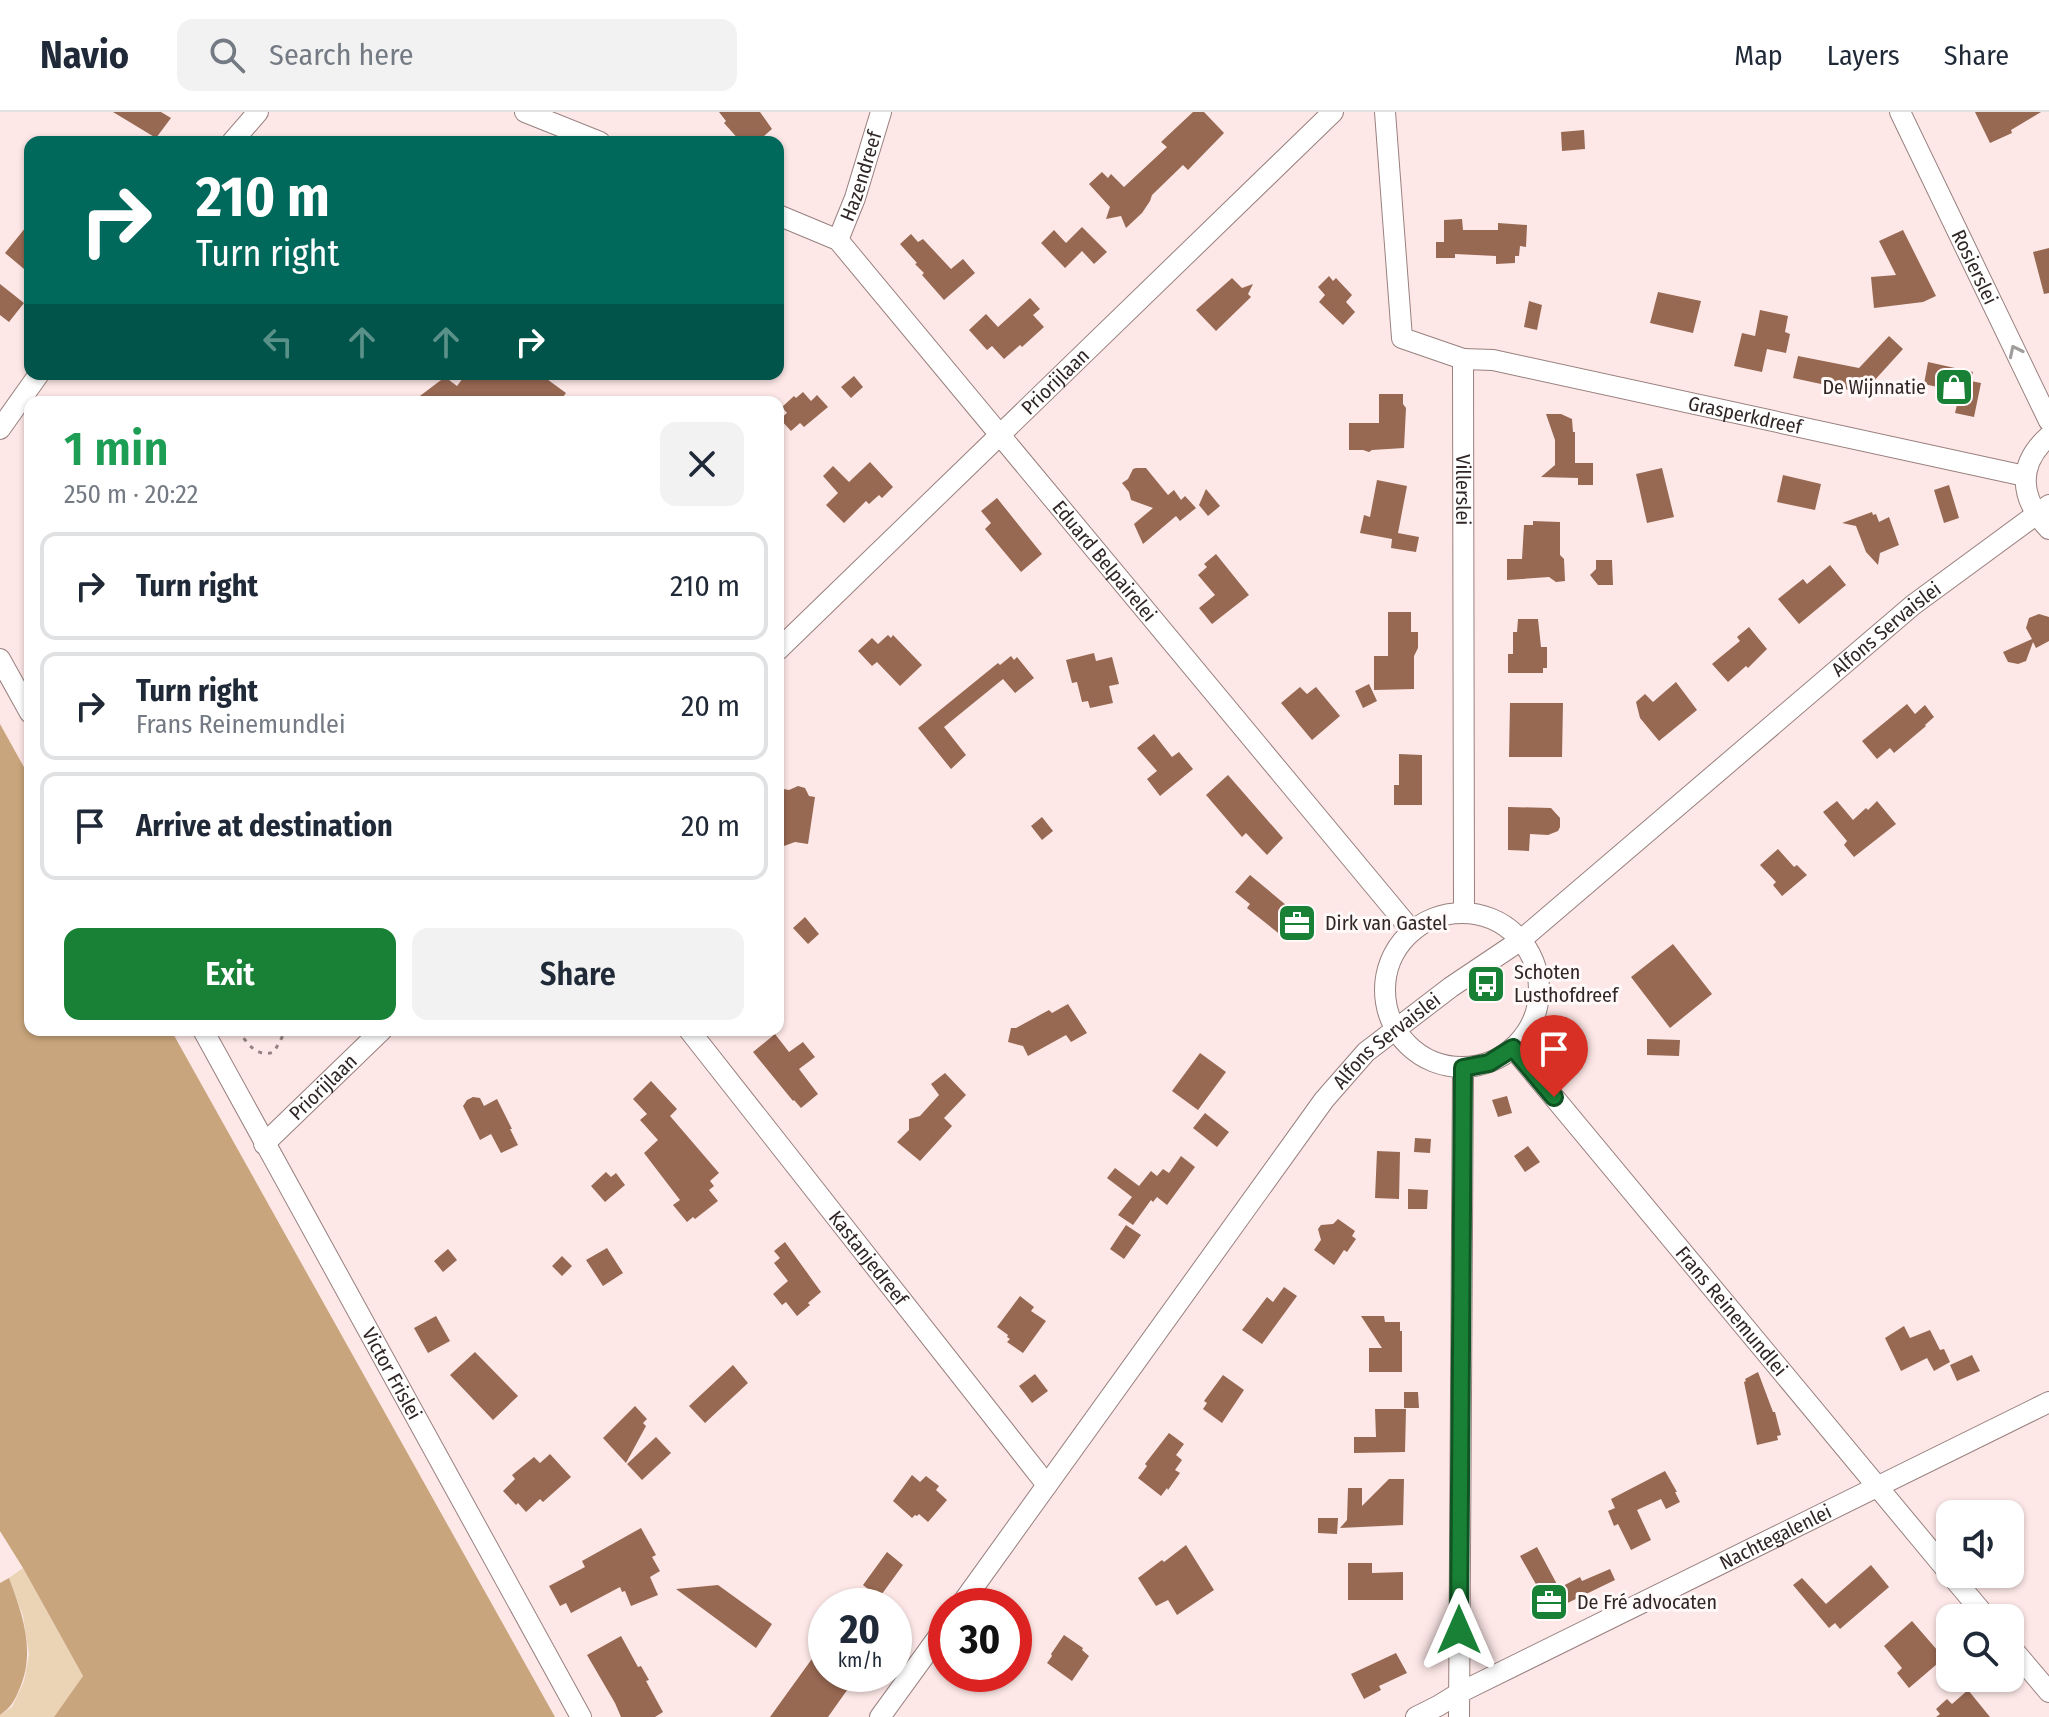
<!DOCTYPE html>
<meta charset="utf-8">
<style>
:root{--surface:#fff;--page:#f2f2f3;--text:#1f2937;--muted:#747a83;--line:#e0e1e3;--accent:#198136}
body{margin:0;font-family:"Fira Sans Condensed",sans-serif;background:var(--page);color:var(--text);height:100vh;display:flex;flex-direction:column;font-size:30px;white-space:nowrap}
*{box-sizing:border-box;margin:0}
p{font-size:26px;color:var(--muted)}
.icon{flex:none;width:44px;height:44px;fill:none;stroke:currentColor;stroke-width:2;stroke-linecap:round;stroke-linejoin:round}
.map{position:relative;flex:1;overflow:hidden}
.details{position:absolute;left:24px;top:284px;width:760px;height:640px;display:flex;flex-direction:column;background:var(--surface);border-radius:16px;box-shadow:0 2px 6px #0004}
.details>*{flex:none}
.guide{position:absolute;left:24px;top:24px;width:760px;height:244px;border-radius:16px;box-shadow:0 2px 6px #0004;background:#00695c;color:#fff;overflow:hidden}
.tools{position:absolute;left:1936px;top:1388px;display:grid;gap:16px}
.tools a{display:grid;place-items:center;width:88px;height:88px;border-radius:16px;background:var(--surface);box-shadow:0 2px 6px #0004;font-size:40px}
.speed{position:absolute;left:808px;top:1476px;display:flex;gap:16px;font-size:40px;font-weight:700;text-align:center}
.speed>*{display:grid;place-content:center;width:104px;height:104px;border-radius:50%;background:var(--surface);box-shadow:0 2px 6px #0004;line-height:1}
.speed small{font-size:20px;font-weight:400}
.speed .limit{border:12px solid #d22;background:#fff;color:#111}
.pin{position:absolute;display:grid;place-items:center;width:68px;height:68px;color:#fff;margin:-82px -34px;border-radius:50% 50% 50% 0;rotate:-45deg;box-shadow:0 0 8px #0007}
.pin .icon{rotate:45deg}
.me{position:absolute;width:88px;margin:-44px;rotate:0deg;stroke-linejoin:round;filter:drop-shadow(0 0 6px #0008)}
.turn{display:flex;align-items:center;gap:28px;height:168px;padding:0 40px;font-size:36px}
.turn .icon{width:104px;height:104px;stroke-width:2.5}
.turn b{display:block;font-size:56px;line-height:68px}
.lanes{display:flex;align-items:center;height:76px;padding:0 40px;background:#0003;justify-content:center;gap:40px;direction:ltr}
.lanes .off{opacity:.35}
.round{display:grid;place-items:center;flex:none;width:84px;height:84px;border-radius:16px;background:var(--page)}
.head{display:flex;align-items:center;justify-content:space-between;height:136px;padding:0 40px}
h1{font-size:48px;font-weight:600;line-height:60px;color:#1e9e55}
.action{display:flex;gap:16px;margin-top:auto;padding:16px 40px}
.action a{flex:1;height:92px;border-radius:16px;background:var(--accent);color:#fff;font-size:32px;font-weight:600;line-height:92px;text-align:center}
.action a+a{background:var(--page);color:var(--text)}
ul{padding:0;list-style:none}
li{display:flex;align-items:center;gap:24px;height:108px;margin:0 16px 12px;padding:0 24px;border:4px solid var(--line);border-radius:16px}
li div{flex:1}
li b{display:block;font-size:30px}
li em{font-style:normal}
header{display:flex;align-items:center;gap:48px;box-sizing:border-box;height:112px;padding:0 40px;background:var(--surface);border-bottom:2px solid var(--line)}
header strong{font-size:38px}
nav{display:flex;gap:44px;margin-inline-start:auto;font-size:28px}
.search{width:560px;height:72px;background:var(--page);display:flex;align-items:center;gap:20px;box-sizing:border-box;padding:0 28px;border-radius:16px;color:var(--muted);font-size:30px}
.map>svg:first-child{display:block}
</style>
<header>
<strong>Navio</strong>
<div class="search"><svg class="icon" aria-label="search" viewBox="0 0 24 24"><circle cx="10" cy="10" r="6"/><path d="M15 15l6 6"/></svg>Search here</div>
<nav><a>Map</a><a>Layers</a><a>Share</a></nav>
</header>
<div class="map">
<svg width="2049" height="1605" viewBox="0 0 2049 1605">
<rect width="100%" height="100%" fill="#fde8e7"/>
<!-- green -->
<path fill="#ebd3b6" d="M23 1456 83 1564 54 1605H0V1603L12 1595 24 1569 29 1543 23 1504 9 1466Z"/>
<!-- forest -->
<path fill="#c8a57c" d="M0 612 30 666V918H171L555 1605H54L83 1564 23 1456 0 1419Z
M9 1466C23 1503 36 1541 19 1578 14 1590 11 1595 0 1603V1471Z"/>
<!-- building -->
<path fill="#976852" d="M113 0H161L171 6 156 26Z
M719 0H760L772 17 757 30H741L724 11 726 9Z
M1193 0H1204L1224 21 1188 58 1183 53 1152 83 1150 89 1142 101 1126 116 1121 104 1106 107 1110 95 1089 72 1102 60 1108 66 1111 62 1124 75 1167 35 1161 30Z
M1975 0H2041L2011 18 2012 21 1990 31Z
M1584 18 1585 37 1562 39 1561 20Z
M1462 107 1463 118H1498V111L1527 113 1526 135 1520 134 1519 144H1515V151L1496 152V144L1455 142V146H1436V130H1444V108Z
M30 110V162L5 141Z
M1082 115 1107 140 1094 152 1082 139 1065 156 1041 131 1054 118 1066 131Z
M1903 118 1936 184 1923 190 1874 196 1871 165 1896 163 1879 129Z
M911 122 918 130 923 127 951 157 963 147 975 161 944 188 922 163 924 161 915 152 917 151 900 132Z
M2049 136V181L2044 182 2033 140Z
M1329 164 1333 169 1336 166 1352 183 1346 190 1355 200 1343 213 1319 190 1325 183 1318 175Z
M1232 166 1242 176 1253 172 1248 182 1251 185 1216 219 1196 198Z
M0 172 24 191 9 210 0 203Z
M1658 180 1701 189 1693 221 1650 211Z
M1030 186 1040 197 1033 203 1044 215 1022 235 1020 233 1004 247 992 234 987 238 969 218 986 202 998 215Z
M1529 189 1542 193 1537 218 1524 215Z
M1760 198 1788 204 1785 220 1790 222 1786 241 1767 237 1762 260 1734 254 1742 221 1755 224Z
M1889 224 1903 237 1863 281 1793 266 1798 244 1859 256Z
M1928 250 1973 260 1971 269 1981 271 1974 305 1955 301 1960 280 1924 272Z
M466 262H540L566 281 559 290H412L445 265 457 274Z
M854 264 863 275 851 286 841 275Z
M803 280 811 289 817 283 828 295 804 315 800 311 791 319 780 307 787 301 782 295 794 284 796 286Z
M1379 282H1403V292L1406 296 1404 336 1372 338 1369 340 1363 338H1349V311H1379Z
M1546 302H1561L1572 307 1573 320H1575V351H1593V373H1578V366L1541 365 1555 353V328Z
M870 350 893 375 882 386 879 383 869 392 866 389 844 411 826 393 838 381 823 364 833 354 849 370Z
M1136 356H1146L1168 383 1174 378 1181 388 1185 384 1196 396 1180 409 1176 404 1143 432 1134 412 1153 396 1131 388 1129 380 1122 371 1128 367 1133 357Z
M1662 356 1674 405 1647 411 1636 362Z
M1783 363 1821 372 1815 398 1777 390Z
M1377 368 1407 374 1398 421 1419 425 1416 440 1391 436 1392 427 1360 421 1364 403 1370 405Z
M1949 373 1959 406 1944 411 1934 378Z
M1206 377 1220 394 1208 404 1199 393Z
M997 386 1042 442 1021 460 985 417 991 411 981 399Z
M1872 400 1873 403 1876 402 1879 410 1889 405 1899 433 1880 441 1878 453 1866 440 1856 414 1842 411Z
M1533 409 1560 410V443L1564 447 1565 469 1556 470 1549 465 1507 468V447H1522L1524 413H1533Z
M1216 442 1249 483 1212 512 1199 496 1215 483 1198 463 1207 455 1204 452Z
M1596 448H1612L1613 473H1598L1590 463 1596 457Z
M1830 453 1846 473 1799 512 1778 487 1803 467 1807 472Z
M1388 500H1411V520H1418V536L1414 544V577L1374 578V544H1388Z
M2039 502 2049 505V529L2036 536 2033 530 2026 549 2018 552 2008 550 2003 540 2032 527 2026 516 2029 506Z
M1518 507H1538L1541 535H1547V556H1543V561H1508V542H1513V520H1517Z
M1749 515 1767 537 1748 556 1746 554 1728 570 1712 552 1740 529 1737 525Z
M888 523 891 526 893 523 922 553 900 574 877 550 872 554 858 539 872 526 878 532Z
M1094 541 1096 549 1112 545 1119 572 1109 574 1113 591 1090 596 1088 589 1082 590 1077 570 1072 571 1066 548Z
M1011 544 1014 548 1017 545 1034 566 1015 581 1003 567 944 615 966 643 951 657 918 616 998 551 1000 553Z
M1676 570 1697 598 1659 629 1640 606 1636 590 1645 582 1653 590Z
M1369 572 1377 589 1363 596 1355 579Z
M1300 575 1307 582 1316 575 1340 604 1312 628 1281 591Z
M1510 591H1563L1562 645H1509Z
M1907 592 1915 602 1925 593 1934 605 1925 613 1926 614 1894 641 1890 636 1877 647 1862 629Z
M1154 622 1172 645 1179 640 1193 657 1160 684 1147 667 1157 659 1137 636Z
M1399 642 1422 643V693H1394V673H1399Z
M1228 663 1283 726 1267 743 1246 721 1242 725 1206 683Z
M798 674 805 676 809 684 815 685 808 732 795 730 784 734 778 723V676L789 678Z
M1837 689 1853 708 1866 696 1868 698 1877 689 1896 712 1854 745 1844 733 1847 729 1823 700Z
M1508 695 1551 696 1560 706V715L1558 719 1548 723 1530 722 1529 739 1508 738Z
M1042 705 1053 719 1042 728 1031 714Z
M1778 737 1794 755 1797 753 1807 763 1782 784 1773 773 1776 770 1760 753Z
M1250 763 1304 808 1287 828 1247 796 1250 792 1235 780Z
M805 805 819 822 808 832 793 816Z
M1673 832 1712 882 1670 916 1631 865Z
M1068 892 1087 921 1071 930 1066 923 1028 944 1023 934 1008 930 1011 916H1016L1049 898 1052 901Z
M775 922 789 940 803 930 815 945 799 957 818 982 801 996 794 988 793 989 753 940Z
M1647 927 1680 928 1679 944 1647 943Z
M1200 941 1226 960 1198 998 1172 979Z
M945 961 966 983 944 1006 952 1014 920 1049 897 1030 909 1018V1007L920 1004 939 983 931 972Z
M651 969 677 997 670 1004 719 1061 710 1069 714 1074 709 1078 718 1089 695 1107 693 1105 687 1110 673 1093 680 1088 644 1041 658 1028 640 1008 647 1002 633 987Z
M1507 984 1512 1001 1498 1005 1492 988Z
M473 985 480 986 484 994 497 987 512 1017H510L518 1033 501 1041 491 1022 480 1028 463 994 467 988Z
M1205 1001 1229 1020 1217 1035 1193 1016Z
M1415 1026 1431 1027 1430 1041 1414 1040Z
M1528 1034 1540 1050 1525 1060 1514 1044Z
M1377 1039 1400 1040 1399 1087 1375 1086Z
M1181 1044 1195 1055 1167 1093 1157 1085 1153 1090 1151 1088 1133 1113 1118 1103 1132 1085 1107 1066 1115 1056 1139 1074 1151 1059 1157 1064 1163 1057 1169 1061Z
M606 1060 611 1065 616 1061 625 1073 605 1090 591 1074Z
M1408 1077 1428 1078 1427 1097H1408Z
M1338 1107 1355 1119 1352 1124 1356 1127 1347 1140 1344 1138 1334 1153 1314 1138 1321 1128 1318 1117 1321 1113 1333 1112Z
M1126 1113 1141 1123 1124 1147 1110 1137Z
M785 1130 821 1180 808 1191 810 1193 797 1204 786 1190 782 1193 773 1182 788 1169 774 1151 780 1146 774 1139Z
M607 1136 623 1161 603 1174 586 1148Z
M448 1137 457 1148 443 1160 434 1149Z
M562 1144 572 1154 562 1164 552 1154Z
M1284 1175 1297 1184 1262 1232 1242 1218 1267 1185 1273 1190Z
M1020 1184 1034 1195 1031 1199 1046 1209 1023 1241 1007 1230 1010 1227 1007 1225 1008 1223 997 1215Z
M436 1204 450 1229 428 1241 414 1216Z
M1361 1204H1384L1385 1210H1400V1219H1402V1260H1369V1236H1382Z
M1904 1214 1910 1226 1930 1218 1940 1238 1944 1237 1950 1250 1934 1259 1927 1246 1901 1259 1885 1226Z
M475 1240 518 1284 493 1308 450 1263Z
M1972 1243 1980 1259 1957 1269 1950 1253Z
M733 1253 748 1271 705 1311 689 1294Z
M1758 1260 1773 1300H1775L1781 1323 1777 1324 1778 1328 1757 1333 1744 1270 1746 1269 1745 1267Z
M1035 1262 1048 1279 1032 1291 1019 1274Z
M1223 1263 1244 1278 1222 1311 1203 1297 1207 1291 1204 1289Z
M1404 1280H1418L1419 1296H1404Z
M635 1294 647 1307 643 1311 646 1314 626 1351 603 1326Z
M1375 1297H1406L1405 1340 1354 1341V1325H1376Z
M1169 1321 1184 1332 1176 1343 1182 1348 1175 1358 1180 1361 1168 1378 1167 1376 1161 1384 1138 1366 1147 1354 1145 1352Z
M656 1325 671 1341 642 1368 627 1352Z
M550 1342 571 1365 543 1390 540 1387 526 1400 518 1391 516 1393 503 1379 515 1367 512 1363 534 1345 540 1351Z
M1665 1359 1677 1380H1675L1680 1390 1666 1397 1661 1387 1637 1398 1651 1428 1631 1438 1618 1412 1614 1414 1608 1399 1615 1396 1611 1387Z
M912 1363 920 1370 926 1364 939 1374 936 1378 947 1388 928 1410 919 1402 917 1404 915 1403 912 1406 893 1389Z
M1389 1367H1404L1403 1413 1340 1416 1347 1408 1348 1376H1362V1394Z
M1318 1406H1338L1337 1422 1318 1421Z
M641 1416 656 1443 652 1445 660 1459 650 1465 658 1483 631 1494 625 1479 622 1480 620 1475 571 1501 566 1491 560 1494 549 1474 585 1455 582 1449Z
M1186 1433 1214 1478 1177 1503 1168 1488 1156 1494 1138 1466 1162 1448 1164 1450Z
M1537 1435 1559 1476 1580 1465 1582 1469 1610 1457 1615 1468 1551 1499 1520 1444Z
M887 1440 903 1453 879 1486 863 1473Z
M1348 1451H1372V1461L1403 1460V1488H1348Z
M1871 1453 1889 1475 1840 1517 1835 1511 1829 1516 1793 1473 1802 1466 1826 1492Z
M718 1473 772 1512 756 1536 676 1477Z
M1912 1509 1944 1546 1909 1576 1897 1561 1902 1556 1884 1534Z
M1064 1523 1083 1536 1082 1538 1089 1544 1072 1569 1047 1551 1052 1544 1051 1542Z
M621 1524 638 1555 641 1554 649 1568 646 1569 663 1600 655 1605H621L615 1591 587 1543Z
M1396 1541 1407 1561 1379 1574 1381 1578 1364 1587 1351 1562Z
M814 1544 826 1552V1562H833L850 1574 828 1605H770Z
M1968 1578 1990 1605H1936L1940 1602 1936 1597 1947 1587 1952 1592Z"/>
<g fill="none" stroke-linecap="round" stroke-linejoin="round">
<defs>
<g id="minor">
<path d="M525 0 600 30"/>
<path id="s1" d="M1385 0 1402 226 1463 247 1464 800"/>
<path id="s2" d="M1900 0 2049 309"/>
<path d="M232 30 258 0"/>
<path id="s3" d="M778 103 838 128 1412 819"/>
<path id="s4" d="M838 128 855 86 881 0"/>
<path id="s5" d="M1463 247 1493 248 2025 364"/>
<path d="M0 317 39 262"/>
<path d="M2049 324C2016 353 2020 387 2049 417"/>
<path id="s6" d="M778 538 1333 0"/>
<path d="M0 547 30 601"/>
<circle cx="1462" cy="878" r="77"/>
<path id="s7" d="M203 918 581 1605"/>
<path id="s8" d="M689 918 1047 1373"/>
<path id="s9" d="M1513 936 1950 1462"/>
<path id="s10" d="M264 1032 382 918"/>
<path d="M1950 1462 1987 1506"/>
<path id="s11" d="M960 1494 1324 988 1366 940 1451 875 1521 828 1913 493 2049 393"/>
<path d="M2010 1534 2049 1580"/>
<path d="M880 1605 946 1514"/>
<path id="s12" d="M1416 1605 1438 1594 1459 1581 2049 1290"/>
<path d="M1459 1605 1463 956"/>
</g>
</defs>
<!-- minor casing -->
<use href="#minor" stroke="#98807f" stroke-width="22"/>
<!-- path -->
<path stroke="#938483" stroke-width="3" stroke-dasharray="4 6" stroke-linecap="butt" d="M238 918C247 931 256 946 274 940L286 918"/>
<!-- minor -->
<use href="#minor" stroke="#fff" stroke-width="20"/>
</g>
<!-- one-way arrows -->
<defs><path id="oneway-chevron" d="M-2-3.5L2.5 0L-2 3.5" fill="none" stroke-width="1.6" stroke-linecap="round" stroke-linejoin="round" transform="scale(2)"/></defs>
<use stroke="#a29d9d" href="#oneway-chevron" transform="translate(2015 239) rotate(-116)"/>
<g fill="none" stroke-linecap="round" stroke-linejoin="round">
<defs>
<path id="route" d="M1459 1518 1463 956 1489 951 1513 936 1554 985"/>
</defs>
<!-- route casing -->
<use href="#route" stroke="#105423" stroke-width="20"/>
<!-- route -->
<use href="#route" stroke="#198136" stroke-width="14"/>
</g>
<!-- icons -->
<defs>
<symbol id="shop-square" viewBox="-11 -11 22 22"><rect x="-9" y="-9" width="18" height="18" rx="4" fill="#198136" stroke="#fff9f9"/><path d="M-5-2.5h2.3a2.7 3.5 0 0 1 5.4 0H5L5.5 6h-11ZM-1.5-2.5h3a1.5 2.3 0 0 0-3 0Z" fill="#fff"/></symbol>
<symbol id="office-square" viewBox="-11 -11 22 22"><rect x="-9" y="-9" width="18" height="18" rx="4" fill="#198136" stroke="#fff9f9"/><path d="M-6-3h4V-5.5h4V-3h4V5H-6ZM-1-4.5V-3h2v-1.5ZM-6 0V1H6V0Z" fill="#fff"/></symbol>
<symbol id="bus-square" viewBox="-11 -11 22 22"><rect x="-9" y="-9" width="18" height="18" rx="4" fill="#198136" stroke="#fff9f9"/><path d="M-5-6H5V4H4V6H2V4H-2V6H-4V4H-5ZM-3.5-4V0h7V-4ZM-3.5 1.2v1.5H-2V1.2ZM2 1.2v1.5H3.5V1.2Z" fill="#fff"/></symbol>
</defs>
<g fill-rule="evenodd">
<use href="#shop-square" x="1932" y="253" width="44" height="44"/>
<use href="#office-square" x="1275" y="789" width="44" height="44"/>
<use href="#bus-square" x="1464" y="850" width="44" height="44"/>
<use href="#office-square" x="1527" y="1468" width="44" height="44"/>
</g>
<g text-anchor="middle" stroke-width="6" stroke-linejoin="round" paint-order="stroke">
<!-- street labels -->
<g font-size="20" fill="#302626" stroke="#fff9f9">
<text dy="7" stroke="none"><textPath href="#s4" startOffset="68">Hazendreef</textPath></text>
<text dy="7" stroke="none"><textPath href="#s2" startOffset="172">Rosierslei</textPath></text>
<text dy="7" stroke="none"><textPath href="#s6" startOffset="386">Priorijlaan</textPath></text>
<text dy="7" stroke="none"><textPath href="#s5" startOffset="288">Grasperkdreef</textPath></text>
<text dy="7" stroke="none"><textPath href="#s1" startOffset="422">Villerslei</textPath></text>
<text dy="7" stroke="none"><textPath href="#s3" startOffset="482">Eduard Belpairelei</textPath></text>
<text dy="7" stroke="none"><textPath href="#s11" startOffset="1358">Alfons Servaislei</textPath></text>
<text dy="7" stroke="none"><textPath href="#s11" startOffset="710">Alfons Servaislei</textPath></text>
<text dy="7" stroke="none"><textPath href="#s10" startOffset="82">Priorijlaan</textPath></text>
<text dy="7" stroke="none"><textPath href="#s8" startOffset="290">Kastanjedreef</textPath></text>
<text dy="7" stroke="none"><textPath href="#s9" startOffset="342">Frans Reinemundlei</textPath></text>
<text dy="7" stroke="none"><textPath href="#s7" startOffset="392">Victor Frislei</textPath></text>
<text dy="7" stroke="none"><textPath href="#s12" startOffset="402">Nachtegalenlei</textPath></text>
</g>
<!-- poi labels -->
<g font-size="20" fill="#302626" stroke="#fff9f9" text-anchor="start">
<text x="1926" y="282" text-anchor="end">De Wijnnatie</text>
<text x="1325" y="818">Dirk van Gastel</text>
<text x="1514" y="867">Schoten<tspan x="1514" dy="23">Lusthofdreef</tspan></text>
<text x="1577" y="1497">De Fré advocaten</text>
</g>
</g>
</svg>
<div class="tools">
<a><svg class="icon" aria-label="sound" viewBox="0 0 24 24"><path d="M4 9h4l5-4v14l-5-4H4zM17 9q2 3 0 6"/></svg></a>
<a><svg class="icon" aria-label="search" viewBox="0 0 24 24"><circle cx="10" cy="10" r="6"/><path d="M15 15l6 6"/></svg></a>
</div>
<div class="speed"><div>20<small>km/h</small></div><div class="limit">30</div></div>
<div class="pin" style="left:1554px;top:985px;background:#d93025"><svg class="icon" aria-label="arrive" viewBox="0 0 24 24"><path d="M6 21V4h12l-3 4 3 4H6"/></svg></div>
<svg class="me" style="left:1459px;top:1518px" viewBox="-20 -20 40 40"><path d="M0-17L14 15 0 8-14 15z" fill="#198136" stroke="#fff" stroke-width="4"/></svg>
<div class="guide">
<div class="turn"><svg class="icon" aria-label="right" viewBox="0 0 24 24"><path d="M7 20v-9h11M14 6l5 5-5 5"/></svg><div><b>210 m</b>Turn right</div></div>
<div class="lanes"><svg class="icon off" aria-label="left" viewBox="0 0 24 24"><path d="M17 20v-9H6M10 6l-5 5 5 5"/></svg><svg class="icon off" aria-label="ahead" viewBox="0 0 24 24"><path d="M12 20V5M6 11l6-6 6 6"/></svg><svg class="icon off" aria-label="ahead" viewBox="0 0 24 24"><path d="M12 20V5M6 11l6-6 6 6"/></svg><svg class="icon" aria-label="right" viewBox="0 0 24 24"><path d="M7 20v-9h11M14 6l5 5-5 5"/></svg></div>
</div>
<section class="details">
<div class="head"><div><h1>1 min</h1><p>250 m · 20:22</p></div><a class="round"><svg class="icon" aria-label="close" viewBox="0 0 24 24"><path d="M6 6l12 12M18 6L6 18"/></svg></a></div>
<ul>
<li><svg class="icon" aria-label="right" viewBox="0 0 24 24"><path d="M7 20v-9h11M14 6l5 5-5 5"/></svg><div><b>Turn right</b></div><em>210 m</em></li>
<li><svg class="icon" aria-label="right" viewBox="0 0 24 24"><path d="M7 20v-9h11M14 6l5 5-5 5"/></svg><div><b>Turn right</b><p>Frans Reinemundlei</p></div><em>20 m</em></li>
<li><svg class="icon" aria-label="arrive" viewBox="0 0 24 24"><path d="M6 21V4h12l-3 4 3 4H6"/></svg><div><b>Arrive at destination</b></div><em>20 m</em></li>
</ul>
<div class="action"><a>Exit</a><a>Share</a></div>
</section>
</div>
